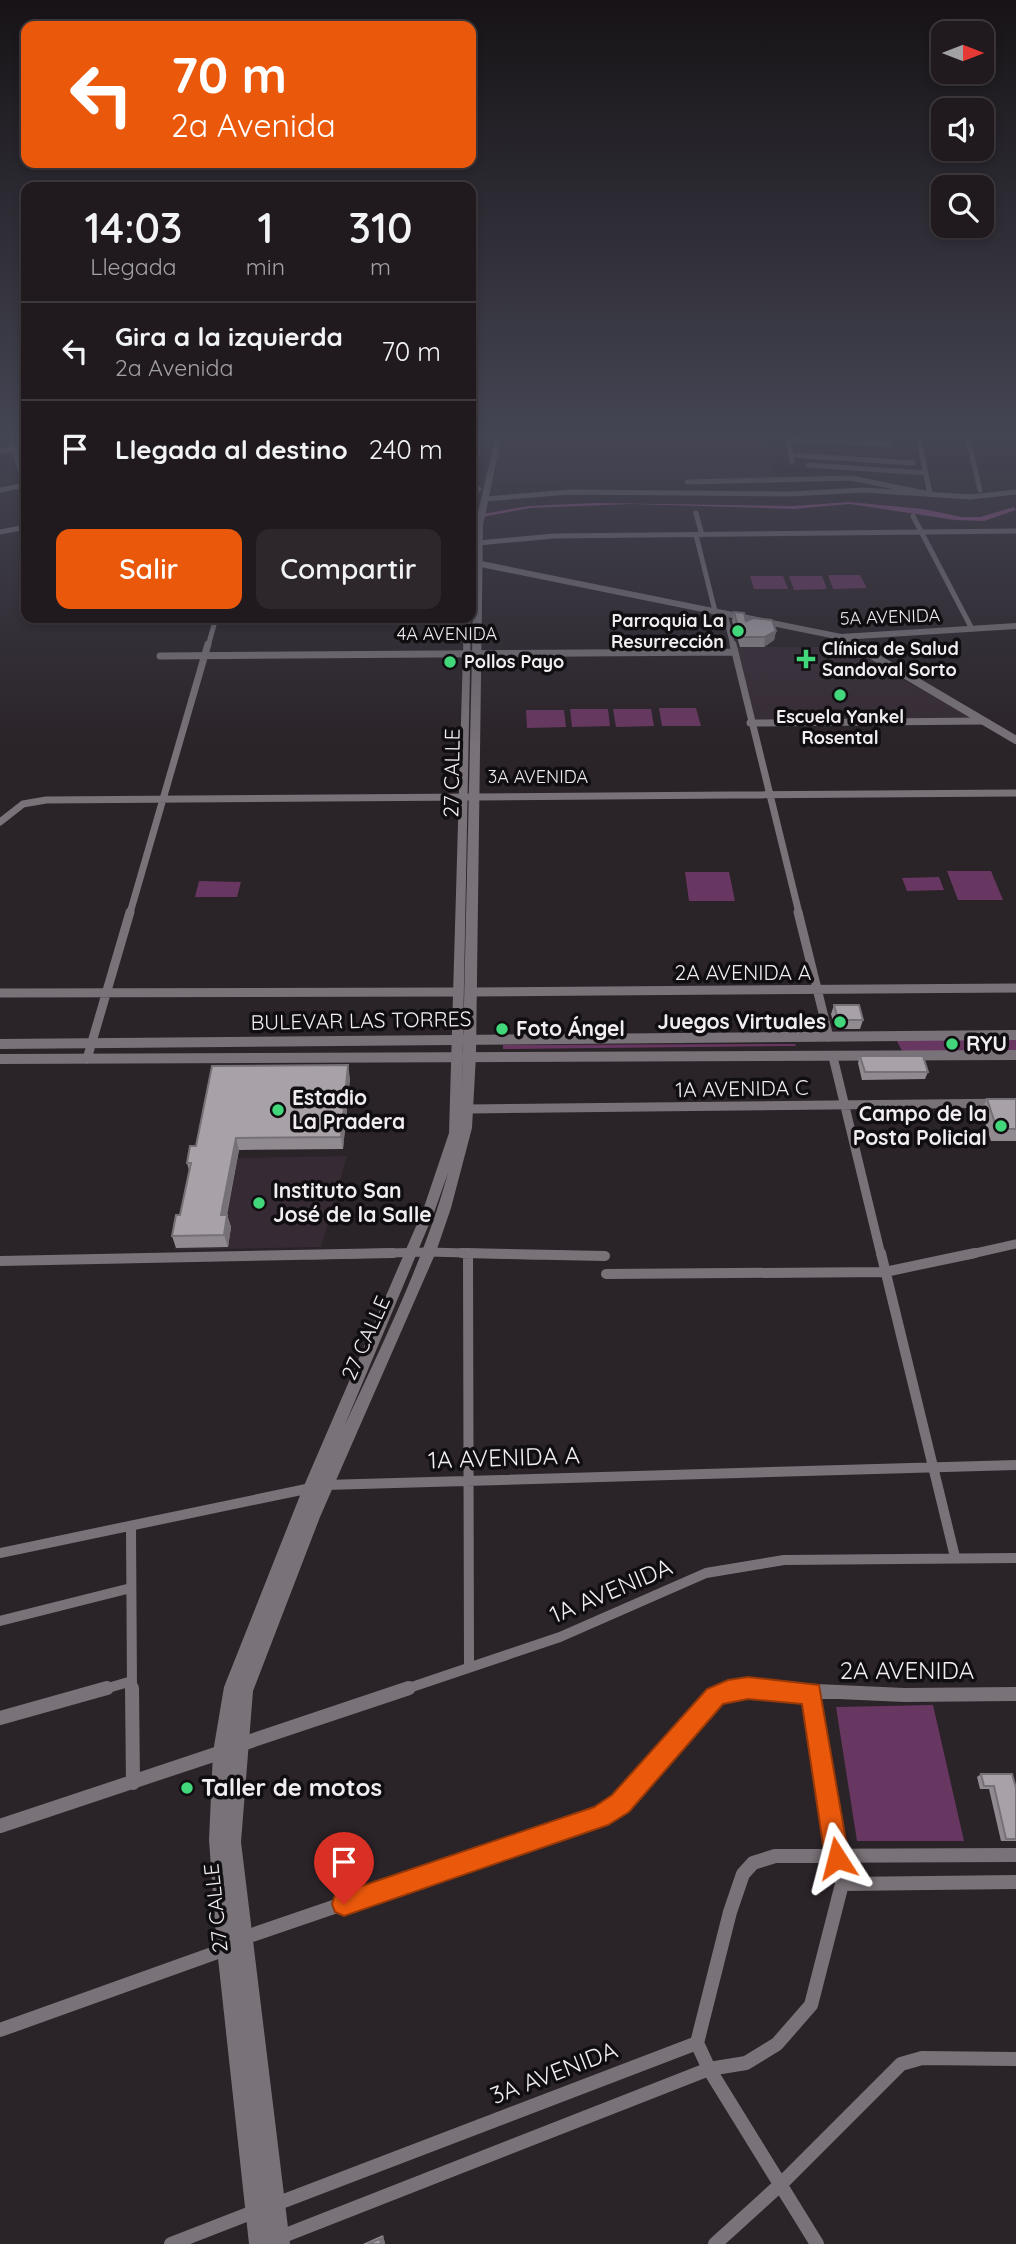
<!DOCTYPE html>
<html lang="es">
<meta charset="utf-8">
<style>
:root{--surface:#201a1e;--page:#2d272b;--text:#f1f3f6;--muted:#a2a1a4;--line:#3d383c;--accent:#ea580c}
body{margin:0;font-family:Quicksand,sans-serif;background:var(--page);color:var(--text);height:100vh;display:flex;flex-direction:column;font-size:26px;white-space:nowrap}
*{box-sizing:border-box;margin:0}
p{font-size:23px;color:var(--muted)}
.icon{flex:none;width:38px;height:38px;fill:none;stroke:currentColor;stroke-width:2;stroke-linecap:round;stroke-linejoin:round}
.map{position:relative;flex:1;overflow:hidden}
.side{position:absolute;left:21px;top:182px;width:455px;height:441px;display:flex;flex-direction:column;background:var(--surface);border-radius:14px;box-shadow:0 4px 10px #0003,0 0 0 2px var(--line)}
.side>*{flex:none}
.banner{position:absolute;left:21px;top:21px;width:455px;height:147px;border-radius:14px;box-shadow:0 4px 10px #0003,0 0 0 2px var(--line);background:#ea580c;color:#fff;overflow:hidden}
.needle{width:46px;rotate:90deg}
.controls{position:absolute;left:931px;top:21px;display:grid;gap:14px}
.controls a{display:grid;place-items:center;width:63px;height:63px;border-radius:14px;background:var(--surface);box-shadow:0 4px 10px #0003,0 0 0 2px var(--line);font-size:35px}
.pin{position:absolute;display:grid;place-items:center;width:60px;height:60px;color:#fff;margin:-72px -30px;border-radius:50% 50% 50% 0;rotate:-45deg;box-shadow:0 0 7px #0007}
.pin .icon{rotate:45deg}
.me{position:absolute;width:77px;margin:-38px;rotate:351deg;stroke-linejoin:round;filter:drop-shadow(0 0 5px #0008)}
.turn{display:flex;align-items:center;gap:24px;height:147px;padding:0 35px;font-size:32px}
.turn .icon{width:91px;height:91px;stroke-width:2.5}
.turn b{display:block;font-size:49px;line-height:60px}
.eta{display:flex;justify-content:space-evenly;align-items:center;height:119px;text-align:center}
.eta b{font-size:42px;font-weight:600;line-height:49px}
.primary-button{display:flex;gap:14px;margin-top:auto;padding:14px 35px}
.primary-button a{flex:1;height:80px;border-radius:14px;background:var(--accent);color:#fff;font-size:28px;font-weight:600;line-height:80px;text-align:center}
.primary-button a+a{background:var(--page);color:var(--text)}
ul{padding:0;list-style:none}
li{display:flex;align-items:center;gap:21px;height:98px;padding:0 35px;border-top:2px solid var(--line)}
li div{flex:1}
li b{display:block;font-size:26px}
li em{font-style:normal}
.map>svg:first-child{display:block}
</style>
<div class="map">
<svg width="1016" height="2244" viewBox="0 0 1016 2244">
<rect width="100%" height="100%" fill="#2a2328"/>
<!-- built -->
<path fill="#362b34" d="M503 435H768L773 479 494 481Z
M736 647H855L889 672 974 719 755 721Z
M347 1156 321 1247 174 1250 195 1159Z"/>
<!-- green -->
<path fill="#683761" d="M828 575H860L867 588 833 589Z
M750 576H783L788 589H754Z
M789 576H822L827 589 794 590Z
M659 708H696L701 726H662Z
M570 709H608L610 726 572 727Z
M613 709H651L654 726 616 727Z
M526 710H564L566 727 527 728Z
M947 871H991L1003 900H958Z
M685 872H729L735 901H689Z
M939 877 944 890 907 891 902 878Z
M199 881 241 882 237 897H195Z
M1016 1038V1051L903 1053 896 1039Z
M795 1044 796 1046 503 1049V1045Z
M933 1705 964 1841H857L836 1707Z"/>
<!-- water -->
<path fill="#9f5595" d="M849 502 923 509 962 517H980L1014 507 1016 510 984 521 955 520 850 504 794 509 632 504 530 508 471 519V516L529 506 595 503 793 506Z"/>
<g fill="none" stroke-linecap="round" stroke-linejoin="round">
<!-- minor-far4 -->
<path stroke="#797278" stroke-width="5" d="M10 435 26 489
M788 435 792 462
M967 435 980 490
M788 439 889 444
M0 451 26 447
M791 455 913 463
M808 465 926 473
M687 482 851 478 930 494 918 435
M471 488 479 489
M0 490 26 485
M485 499 570 492 790 494 864 490 970 497 1016 492
M696 513 702 535
M913 516 972 629
M0 532 26 527
M696 535 715 611
M478 543 554 536 1016 531
M725 613 733 646
M208 646 216 618"/>
<!-- minor-far3 -->
<path stroke="#797278" stroke-width="7" d="M733 644 799 913
M160 656 734 652
M750 723 983 721
M0 822 23 804 46 800 1016 793
M130 913 208 644"/>
<!-- minor-far2 -->
<path stroke="#797278" stroke-width="9" d="M798 912 829 1037
M471 992 1016 988
M0 993 459 992
M833 1057 881 1255
M87 1059 130 912
M468 1109 1016 1103
M309 1255 429 1252 539 1255
M967 1255 1016 1244"/>
<!-- minor-far1 -->
<path stroke="#797278" stroke-width="10" d="M462 1253 605 1256
M468 1253 469 1666
M881 1253 955 1557
M0 1261 393 1253
M606 1274 885 1272 975 1253
M325 1485 1016 1465
M131 1526 132 1690
M0 1553 311 1488
M0 1621 131 1588
M101 1690 132 1681
M403 1690 560 1637 706 1573 784 1560 1016 1558
M737 1690H787"/>
<!-- minor -->
<path stroke="#797278" stroke-width="14" d="M132 1688 133 1783
M0 1718 107 1688
M239 1745 409 1688
M0 1826 222 1752
M842 1884 1016 1882
M243 1938 600 1816 621 1803 715 1697 728 1691 749 1688 904 1695 1016 1694
M0 2030 226 1949
M697 2043 709 2069 817 2244
M276 2204 697 2043 730 1912 743 1874 753 1863 775 1856 1016 1855
M171 2244 256 2211
M270 2244 278 2238 709 2069 746 2063 777 2044 811 2005 842 1884 811 1693
M715 2244 781 2184 901 2064 922 2058 1016 2059"/>
<!-- tertiary-far2 -->
<path stroke="#797278" stroke-width="6" d="M471 562 841 637 1016 626
M843 638 856 646"/>
<!-- tertiary-far1 -->
<path stroke="#797278" stroke-width="8" d="M853 644 1016 740"/>
<!-- tertiary -->
<path stroke="#797278" stroke-width="10" d="M0 1044 1016 1035
M0 1059 1016 1055"/>
<!-- secondary -->
<path fill="#797278" fill-rule="evenodd" d="M496 435H502L483 525 476 1055 472 1128 451 1208 436 1252 320 1517 253 1691 241 1842 290 2244H249L217 1949 209 1840 213 1752 224 1687 303 1488 423 1210 449 1133 464 618 471 616 462 1090 475 525ZM448 1173C424 1261 382 1344 344 1427L435 1210Z"/>
</g>
<!-- wall -->
<path fill="#918a90" d="M734 612 746 621 776 631 774 640 764 647H740L732 621Z
M834 1005 863 1020 860 1029H835L831 1014Z
M860 1056 928 1072 925 1079 862 1080 858 1063Z
M350 1078 343 1149 239 1150 227 1215 231 1227 228 1247 176 1248 172 1236 180 1215 189 1170 187 1163 196 1146Z
M987 1099H1016V1141H991L981 1111Z
M981 1774 1016 1788V1841H1001L989 1789H980L977 1777Z
M383 2235 385 2244H363Z"/>
<!-- shaded-wall -->
<path fill="#767176" d="M479 444 480 453 471 470V461Z
M776 631 774 640 764 647 765 637Z
M348 1065 350 1078 343 1149 341 1137Z
M236 1138 239 1150 224 1227 221 1215Z
M227 1215 231 1227 228 1247 224 1235Z
M383 2235 385 2244H381L380 2239Z"/>
<!-- building -->
<path fill="#a9a1a8" stroke="#767176" stroke-width="2" d="M471 444H479L471 461Z
M734 612 744 613 746 621 753 618 772 620 776 631 765 637H741Z
M834 1005H859L863 1020H838Z
M860 1056H923L928 1072H865Z
M348 1065 341 1137 236 1138 221 1215H227L224 1235 172 1236 176 1215H180L191 1163H187L190 1146H196L212 1066Z
M987 1099H1016V1129H997Z
M981 1774H1012L1016 1788V1839H1006L994 1786H984Z
M380 2239 381 2244H368Z"/>
<!-- sky -->
<linearGradient id="sky" x2="0" y2="1"><stop stop-color="#171316"/><stop offset="0.58" stop-color="#444553"/><stop offset="1" stop-color="#444553" stop-opacity="0"/></linearGradient>
<rect width="1016" height="749" fill="url(#sky)"/>
<!-- route -->
<path fill="#ea580c" stroke="#983908" stroke-width="2" d="M748 1677 819 1685 849 1858 845 1867 837 1870 828 1867 825 1858 802 1704 748 1699 723 1704 629 1812 608 1825 344 1916 335 1912 332 1904 335 1895 344 1892 594 1807 612 1795 707 1689 728 1680Z"/>
<!-- markers -->
<g fill="#42d77b" stroke="#100e10" stroke-width="2.5">
<circle cx="738" cy="631" r="7"/>
<path d="M802.5 648.5h7v7h7v7h-7v7h-7v-7h-7v-7h7z"/>
<circle cx="450" cy="662" r="7"/>
<circle cx="840" cy="695" r="7"/>
<circle cx="840" cy="1022" r="7"/>
<circle cx="502" cy="1029" r="7"/>
<circle cx="952" cy="1044" r="7"/>
<circle cx="278" cy="1110" r="7"/>
<circle cx="1001" cy="1126" r="7"/>
<circle cx="259" cy="1203" r="7"/>
<circle cx="187" cy="1788" r="7"/>
</g>
<g text-anchor="middle" stroke-width="7" stroke-linejoin="round" paint-order="stroke">
<!-- far-street labels -->
<g font-size="18" fill="#f2edf1" stroke="#100e10">
<text transform="translate(890 617) rotate(-2)" y="6">5A AVENIDA</text>
<text x="447" y="640">4A AVENIDA</text>
<text x="538" y="783">3A AVENIDA</text>
</g>
<!-- far-poi labels -->
<g font-size="18" font-weight="bold" fill="#f2edf1" stroke="#100e10" text-anchor="start">
<text x="724" y="627" text-anchor="end">Parroquia La<tspan x="724" dy="21">Resurrección</tspan></text>
<text x="822" y="655">Clínica de Salud<tspan x="822" dy="21">Sandoval Sorto</tspan></text>
<text x="464" y="668">Pollos Payo</text>
<text x="840" y="723" text-anchor="middle">Escuela Yankel<tspan x="840" dy="21">Rosental</tspan></text>
</g>
<!-- street labels -->
<g font-size="21" fill="#f2edf1" stroke="#100e10">
<text transform="translate(452 773) rotate(-89)" y="7">27 CALLE</text>
<text x="743" y="980">2A AVENIDA A</text>
<text transform="translate(361 1021) rotate(-1)" y="7">BULEVAR LAS TORRES</text>
<text transform="translate(742 1089) rotate(-1)" y="7">1A AVENIDA C</text>
<text transform="translate(366 1338) rotate(-66)" y="7">27 CALLE</text>
<text transform="translate(216 1908) rotate(-96)" y="7">27 CALLE</text>
</g>
<!-- poi labels -->
<g font-size="21" font-weight="bold" fill="#f2edf1" stroke="#100e10" text-anchor="start">
<text x="826" y="1029" text-anchor="end">Juegos Virtuales</text>
<text x="516" y="1036">Foto Ángel</text>
<text x="966" y="1051">RYU</text>
<text x="292" y="1105">Estadio<tspan x="292" dy="24">La Pradera</tspan></text>
<text x="987" y="1121" text-anchor="end">Campo de la<tspan x="987" dy="24">Posta Policial</tspan></text>
<text x="273" y="1198">Instituto San<tspan x="273" dy="24">José de la Salle</tspan></text>
</g>
<!-- near-street labels -->
<g font-size="24" fill="#f2edf1" stroke="#100e10">
<text transform="translate(504 1458) rotate(-2)" y="8">1A AVENIDA A</text>
<text transform="translate(611 1591) rotate(-23)" y="8">1A AVENIDA</text>
<text x="907" y="1679">2A AVENIDA</text>
<text transform="translate(554 2073) rotate(-21)" y="8">3A AVENIDA</text>
</g>
<!-- near-poi labels -->
<g font-size="24" font-weight="bold" fill="#f2edf1" stroke="#100e10" text-anchor="start">
<text x="201" y="1796">Taller de motos</text>
</g>
</g>
</svg>
<div class="controls">
<a><svg class="needle" viewBox="-14 -14 28 28"><path d="M0-13l5 13h-10z" fill="#e53935"/><path d="M0 13l5-13h-10z" fill="#a2a1a4"/></svg></a>
<a><svg class="icon" aria-label="sound" viewBox="0 0 24 24"><path d="M4 9h4l5-4v14l-5-4H4zM17 9q2 3 0 6"/></svg></a>
<a><svg class="icon" aria-label="search" viewBox="0 0 24 24"><circle cx="10" cy="10" r="6"/><path d="M15 15l6 6"/></svg></a>
</div>
<div class="pin" style="left:344px;top:1904px;background:#d93025"><svg class="icon" aria-label="arrive" viewBox="0 0 24 24"><path d="M6 21V4h12l-3 4 3 4H6"/></svg></div>
<svg class="me" style="left:837px;top:1858px" viewBox="-20 -20 40 40"><path d="M0-17L14 15 0 8-14 15z" fill="#ea580c" stroke="#fff" stroke-width="4"/></svg>
<div class="banner">
<div class="turn"><svg class="icon" aria-label="left" viewBox="0 0 24 24"><path d="M17 20v-9H6M10 6l-5 5 5 5"/></svg><div><b>70 m</b>2a Avenida</div></div>
</div>
<section class="side">
<div class="eta">
<div><b>14:03</b><p>Llegada</p></div>
<div><b>1</b><p>min</p></div>
<div><b>310</b><p>m</p></div>
</div>
<ul>
<li><svg class="icon" aria-label="left" viewBox="0 0 24 24"><path d="M17 20v-9H6M10 6l-5 5 5 5"/></svg><div><b>Gira a la izquierda</b><p>2a Avenida</p></div><em>70 m</em></li>
<li><svg class="icon" aria-label="arrive" viewBox="0 0 24 24"><path d="M6 21V4h12l-3 4 3 4H6"/></svg><div><b>Llegada al destino</b></div><em>240 m</em></li>
</ul>
<div class="primary-button"><a>Salir</a><a>Compartir</a></div>
</section>
</div>
